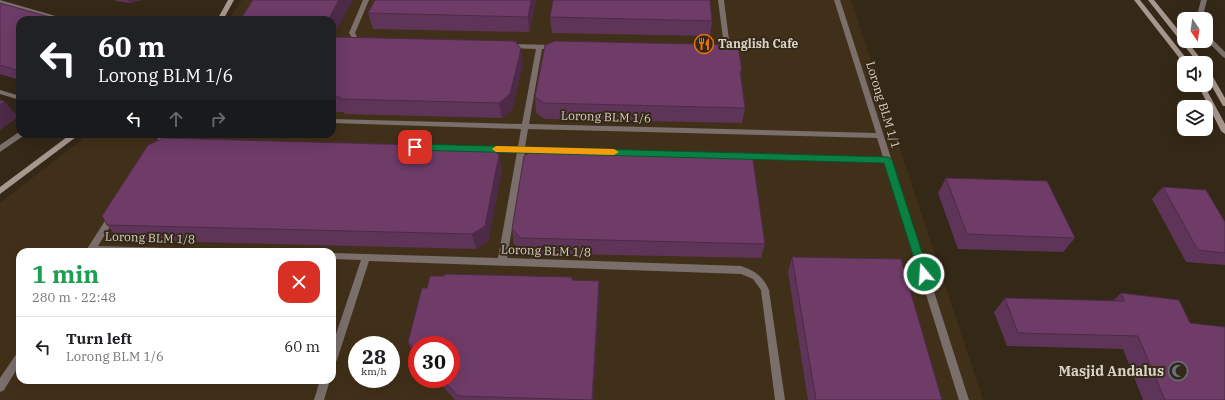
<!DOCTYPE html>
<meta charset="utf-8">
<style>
:root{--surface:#fff;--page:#f2f2f2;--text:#202124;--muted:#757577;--line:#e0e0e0}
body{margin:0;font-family:"IBM Plex Serif",serif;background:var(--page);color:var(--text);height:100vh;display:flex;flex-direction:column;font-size:15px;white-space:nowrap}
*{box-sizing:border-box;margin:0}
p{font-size:13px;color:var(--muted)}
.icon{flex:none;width:22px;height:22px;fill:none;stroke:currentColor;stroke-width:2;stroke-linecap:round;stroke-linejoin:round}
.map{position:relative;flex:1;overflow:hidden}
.drawer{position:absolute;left:16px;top:248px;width:320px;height:136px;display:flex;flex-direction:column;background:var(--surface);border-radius:12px;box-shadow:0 4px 16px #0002}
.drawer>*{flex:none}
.guide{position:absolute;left:16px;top:16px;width:320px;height:122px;border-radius:12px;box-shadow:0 4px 16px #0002;background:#202124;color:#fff;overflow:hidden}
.needle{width:26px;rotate:167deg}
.fabs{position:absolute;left:1177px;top:12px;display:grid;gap:8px}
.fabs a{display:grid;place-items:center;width:36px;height:36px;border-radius:8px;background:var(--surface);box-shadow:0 4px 16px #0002;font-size:20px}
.speed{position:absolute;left:348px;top:336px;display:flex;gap:8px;font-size:20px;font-weight:700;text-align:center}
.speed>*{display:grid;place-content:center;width:52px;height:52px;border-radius:50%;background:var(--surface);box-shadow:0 4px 16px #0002;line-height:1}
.speed small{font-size:10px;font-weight:400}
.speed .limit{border:6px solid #d22;background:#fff;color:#111}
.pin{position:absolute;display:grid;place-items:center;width:34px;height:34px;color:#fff;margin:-17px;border-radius:8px;box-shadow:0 2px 6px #0006}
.me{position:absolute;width:44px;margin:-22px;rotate:342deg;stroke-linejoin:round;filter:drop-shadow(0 0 3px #0008)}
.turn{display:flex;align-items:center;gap:14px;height:84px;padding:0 16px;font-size:18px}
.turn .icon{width:52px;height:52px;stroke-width:2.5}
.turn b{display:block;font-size:28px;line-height:34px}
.lanes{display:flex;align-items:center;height:38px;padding:0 16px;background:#0003;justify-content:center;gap:20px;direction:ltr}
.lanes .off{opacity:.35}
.round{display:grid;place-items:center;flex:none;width:42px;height:42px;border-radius:12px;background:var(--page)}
.headline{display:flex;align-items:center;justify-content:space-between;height:68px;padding:0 16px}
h1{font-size:24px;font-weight:700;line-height:30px;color:#1e9e55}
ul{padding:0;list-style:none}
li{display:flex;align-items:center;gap:12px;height:60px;padding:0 16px;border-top:1px solid var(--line)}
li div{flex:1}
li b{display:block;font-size:15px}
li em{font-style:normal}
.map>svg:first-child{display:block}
</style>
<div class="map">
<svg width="1225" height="400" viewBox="0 0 1225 400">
<rect width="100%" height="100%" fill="#342817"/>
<!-- built -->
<path fill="#413019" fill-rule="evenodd" d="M242 0H851L983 400H0V203L89 134H332V20H229ZM20 252H332V380H20ZM357 345H391V379H357ZM417 345H451V379H417Z"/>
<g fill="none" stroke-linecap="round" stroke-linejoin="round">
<!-- street -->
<path fill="#7a6f6b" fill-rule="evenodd" d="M0 0 66 19 67 20H57L0 3Z
M363 0H369L355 33 358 39 365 41V43L354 41 349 33Z
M718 0H724L730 48C728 51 720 51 718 48L719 47 724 46Z
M834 0H840L969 400H959L885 163 743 159 739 156 743 153 883 157 877 138 528 129 525 147H543L547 150 543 153 525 152 507 258 741 266C755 271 763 276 769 290L785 400H775L761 290 753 279 741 274 369 261 337 360 335 363 332 364V346L361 260 332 259V253L498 258 517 152H483L479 149 483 146 518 147 521 129 332 123V119L522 124 536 49 509 48 506 46 509 44 555 45 558 47 557 48 542 49 529 124 876 133Z
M1201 0H1207L1202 19H1196Z
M1206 34 1208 35 1225 52V58L1223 57 1206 40Z
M0 90 20 96V100L0 94Z
M19 132 20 134H26L0 152V145Z
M161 134H169L160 149H154L153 147Z
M113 212 116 213 117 215 98 246 208 249 211 250 212 252H85L110 213Z
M20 352V364L4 390 0 392V378L17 353Z
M320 380H330L324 400H314Z"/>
<!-- secondary -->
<path fill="#a8978f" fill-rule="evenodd" d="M228 0H234L223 20H217Z
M1134 0H1140L1190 63 1184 64Z
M1148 0H1154L1184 37V41H1187L1204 63H1198Z
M1206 68 1209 70 1225 98V106H1223L1206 76Z
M1198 85H1204L1225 124V134L1221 131Z
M71 134H80L0 194V187Z"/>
</g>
<!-- wall -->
<path fill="#5f3459" d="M115 0H142L129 3 116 1Z
M536 0 529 32 373 29 368 13Z
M0 3 20 20V80L0 74Z
M550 17 712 21 710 36 552 33Z
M332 37 523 64 512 110 502 118 345 114 344 112H332Z
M742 71 741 76 745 108 742 123 545 119 536 113 535 97Z
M499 155 502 170 488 241 476 249 120 240 107 225Z
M946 178 1075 238 1063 252 958 249 938 193Z
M1163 187 1225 222V265L1186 262 1152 199Z
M512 229 765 244 761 258 524 253 514 244Z
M792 257 942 400H808L788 272Z
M572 280 599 296 593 400H455L436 379H451L417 345V358L414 355 408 342 427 288Z
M1121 293 1225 400H1143L1123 349 1007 346 994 312 1005 298 1113 301Z"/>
<!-- shaded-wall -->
<path fill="#4d2a48" d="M128 0H142L129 3Z
M339 0H353L332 37V20H328Z
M531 0H536L529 32 528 17Z
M521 49 523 64 512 110 502 118 499 103Z
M4 101 18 117 0 130V105Z
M499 155 502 170 488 241 476 249 472 234Z
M599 281V296L593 400H592Z"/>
<!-- building -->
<path fill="#6e3c67" stroke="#4d2a48" d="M253 0H339L328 20H240Z
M375 0H531L528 17 368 13Z
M553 0H710L712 21 550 17Z
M0 3 61 20H20V71L0 65Z
M332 37 515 41 521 49 510 94 499 103 339 99 340 97H332Z
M555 41 738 45 742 71H740L745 108 544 103 535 97 545 45Z
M0 100 4 101 0 105Z
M163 138 491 147 499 155 485 226 472 234 107 225 102 216 148 145Z
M535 149 752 153 765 244 521 238 512 229 524 156Z
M946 178 1047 181 1075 238 967 234Z
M1163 187 1206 190 1225 222V253L1198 250Z
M792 257 901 259 942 400H816Z
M445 274 572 277V280L599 281 592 400 458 396 442 379H451V345H417V351L408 342 422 288H427L430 276H444Z
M1121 293 1179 300 1190 323 1225 327V400H1165L1138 336 1018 333 1005 298 1124 301Z"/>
<!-- route -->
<path fill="#0b8043" stroke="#07532c" d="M415 144 888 157 892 160 929 274 928 277 924 278 920 277 919 274 884 163 415 150 411 147Z"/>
<!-- slow -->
<path fill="#f59e0b" d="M496 146 614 149 619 152 614 155 496 152 492 149Z"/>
<!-- icons -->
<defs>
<symbol id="restaurant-ring" viewBox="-11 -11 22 22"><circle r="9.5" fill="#342817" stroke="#e8710a" stroke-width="1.5"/><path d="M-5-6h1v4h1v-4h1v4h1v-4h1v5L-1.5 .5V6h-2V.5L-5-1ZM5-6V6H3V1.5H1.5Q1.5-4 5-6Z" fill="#e8710a"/></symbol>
<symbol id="mosque-ring" viewBox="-11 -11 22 22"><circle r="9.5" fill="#342817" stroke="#6b7280" stroke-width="1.5"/><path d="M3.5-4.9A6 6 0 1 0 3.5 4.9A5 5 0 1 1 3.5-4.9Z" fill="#6b7280"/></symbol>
</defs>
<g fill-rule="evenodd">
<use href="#restaurant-ring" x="693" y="33" width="22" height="22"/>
<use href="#mosque-ring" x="1167" y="360" width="22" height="22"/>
</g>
<g text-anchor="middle" stroke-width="4" stroke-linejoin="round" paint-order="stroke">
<!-- poi labels -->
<g font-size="12" font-weight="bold" fill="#dad2c7" stroke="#342817" text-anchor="start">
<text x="718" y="48">Tanglish Cafe</text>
</g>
<!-- street labels -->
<g font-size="12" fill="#dad2c7" stroke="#342817">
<text transform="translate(883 105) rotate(73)" y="4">Lorong BLM 1/1</text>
<text transform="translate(606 117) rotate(2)" y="4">Lorong BLM 1/6</text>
<text transform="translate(150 238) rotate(2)" y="4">Lorong BLM 1/8</text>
<text transform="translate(546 251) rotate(2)" y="4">Lorong BLM 1/8</text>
</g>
<!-- near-poi labels -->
<g font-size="14" font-weight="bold" fill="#dad2c7" stroke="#342817" text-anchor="end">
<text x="1164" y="376">Masjid Andalus</text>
</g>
</g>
</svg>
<div class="fabs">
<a><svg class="needle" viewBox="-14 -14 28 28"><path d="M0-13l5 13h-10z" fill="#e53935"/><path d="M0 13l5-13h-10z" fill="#757577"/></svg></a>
<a><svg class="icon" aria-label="sound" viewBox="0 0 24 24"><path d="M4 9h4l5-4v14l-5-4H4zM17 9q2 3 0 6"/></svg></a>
<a><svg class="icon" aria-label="layers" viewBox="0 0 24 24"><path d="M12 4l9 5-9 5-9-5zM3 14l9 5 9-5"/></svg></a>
</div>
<div class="speed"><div>28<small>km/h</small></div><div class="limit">30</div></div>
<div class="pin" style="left:415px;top:147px;background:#d93025"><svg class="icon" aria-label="arrive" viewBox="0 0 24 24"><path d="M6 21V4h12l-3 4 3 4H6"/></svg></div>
<svg class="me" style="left:924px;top:274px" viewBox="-20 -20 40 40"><circle r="17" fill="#0b8043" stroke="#fff" stroke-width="3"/><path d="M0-11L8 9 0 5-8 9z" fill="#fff"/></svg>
<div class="guide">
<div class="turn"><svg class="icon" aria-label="left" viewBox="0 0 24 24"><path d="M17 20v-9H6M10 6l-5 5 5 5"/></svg><div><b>60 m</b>Lorong BLM 1/6</div></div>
<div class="lanes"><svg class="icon" aria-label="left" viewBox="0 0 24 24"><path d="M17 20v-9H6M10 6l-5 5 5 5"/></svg><svg class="icon off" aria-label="ahead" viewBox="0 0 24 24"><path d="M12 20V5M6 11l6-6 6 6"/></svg><svg class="icon off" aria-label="right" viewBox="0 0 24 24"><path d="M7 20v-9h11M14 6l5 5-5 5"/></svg></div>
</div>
<section class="drawer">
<div class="headline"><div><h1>1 min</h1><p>280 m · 22:48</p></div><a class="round" style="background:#d93025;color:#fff"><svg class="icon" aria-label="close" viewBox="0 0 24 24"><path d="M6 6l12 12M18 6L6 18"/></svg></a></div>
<ul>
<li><svg class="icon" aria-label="left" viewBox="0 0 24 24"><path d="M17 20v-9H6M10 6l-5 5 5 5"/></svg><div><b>Turn left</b><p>Lorong BLM 1/6</p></div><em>60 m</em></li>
</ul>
</section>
</div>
